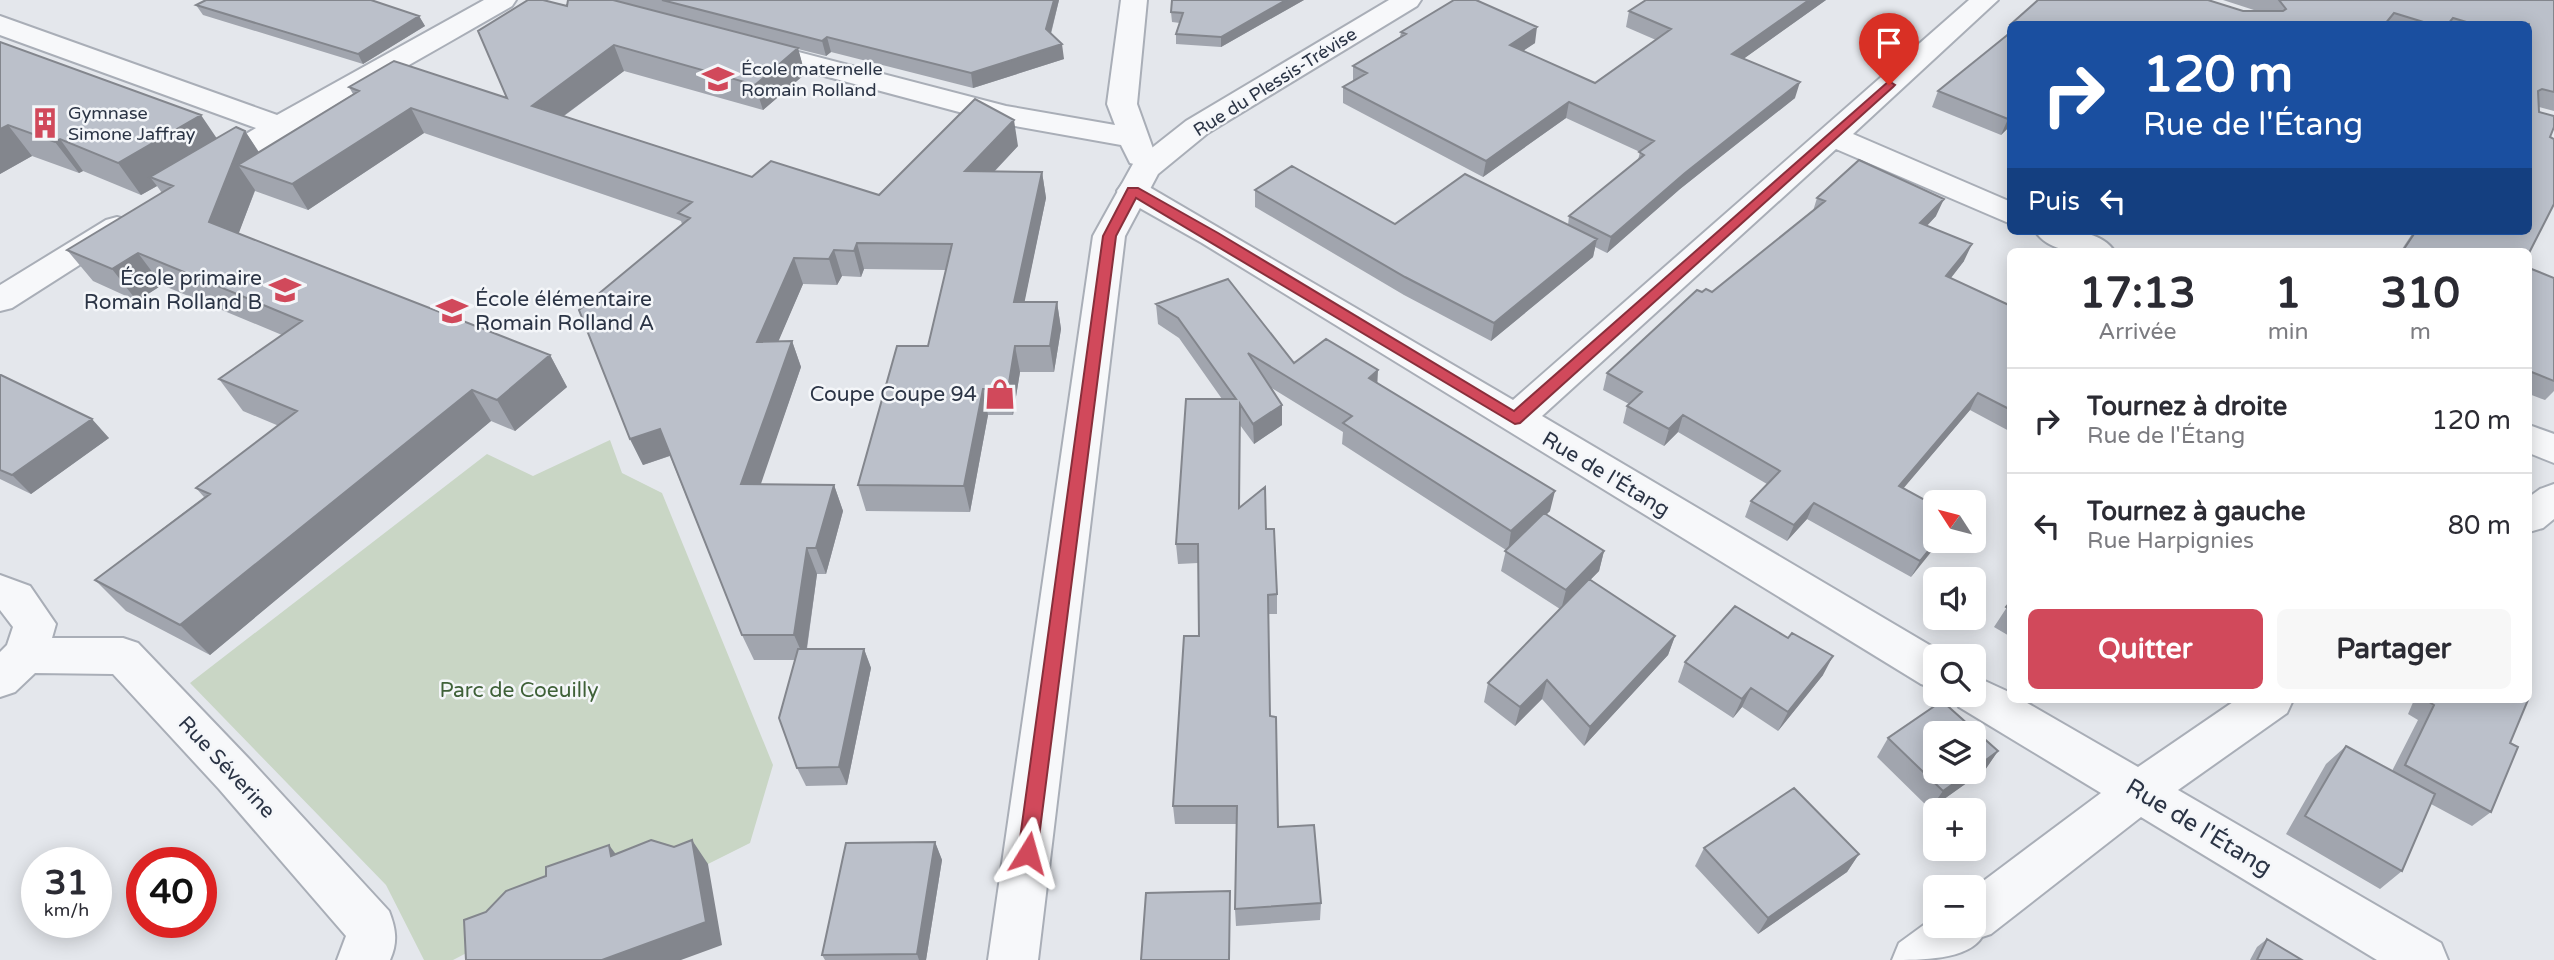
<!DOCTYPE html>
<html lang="fr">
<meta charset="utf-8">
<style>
:root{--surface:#fff;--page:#f7f7f7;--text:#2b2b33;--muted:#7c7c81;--line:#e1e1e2;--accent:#d1495b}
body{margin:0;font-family:"Varela Round",sans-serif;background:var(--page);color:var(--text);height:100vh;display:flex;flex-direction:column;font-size:26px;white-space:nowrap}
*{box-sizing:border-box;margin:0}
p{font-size:23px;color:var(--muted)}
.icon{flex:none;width:38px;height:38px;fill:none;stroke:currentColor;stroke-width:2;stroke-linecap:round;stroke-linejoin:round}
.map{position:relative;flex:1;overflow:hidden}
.sheet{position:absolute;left:2007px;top:248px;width:525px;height:455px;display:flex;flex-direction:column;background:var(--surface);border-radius:10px;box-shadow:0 4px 18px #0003}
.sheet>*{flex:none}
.banner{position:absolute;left:2007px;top:21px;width:525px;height:214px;border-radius:10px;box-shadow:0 4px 18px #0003;background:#1a4fa0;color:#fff;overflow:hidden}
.needle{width:46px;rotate:306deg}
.controls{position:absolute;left:1923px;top:490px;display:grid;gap:14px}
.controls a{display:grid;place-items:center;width:63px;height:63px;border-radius:10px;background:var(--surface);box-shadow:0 4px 18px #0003;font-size:35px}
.speed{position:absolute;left:21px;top:847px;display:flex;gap:14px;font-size:35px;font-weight:700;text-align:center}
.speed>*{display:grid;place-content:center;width:91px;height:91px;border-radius:50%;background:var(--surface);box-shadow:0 4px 18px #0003;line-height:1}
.speed small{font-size:18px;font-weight:400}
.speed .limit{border:10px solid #d22;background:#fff;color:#111}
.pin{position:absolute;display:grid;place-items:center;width:60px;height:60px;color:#fff;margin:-72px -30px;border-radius:50% 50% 50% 0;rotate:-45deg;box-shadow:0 0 7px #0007}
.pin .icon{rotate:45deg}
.me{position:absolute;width:77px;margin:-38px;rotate:8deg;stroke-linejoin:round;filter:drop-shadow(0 0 5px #0008)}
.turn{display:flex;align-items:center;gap:24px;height:147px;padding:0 21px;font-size:32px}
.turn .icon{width:91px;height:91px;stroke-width:2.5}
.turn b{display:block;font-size:49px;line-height:60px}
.then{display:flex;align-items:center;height:66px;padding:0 21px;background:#0003;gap:14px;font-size:26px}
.eta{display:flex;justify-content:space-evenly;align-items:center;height:119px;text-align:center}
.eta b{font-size:42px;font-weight:700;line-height:49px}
.action{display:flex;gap:14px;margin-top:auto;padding:14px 21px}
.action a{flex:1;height:80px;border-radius:10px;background:var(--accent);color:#fff;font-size:28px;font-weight:700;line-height:80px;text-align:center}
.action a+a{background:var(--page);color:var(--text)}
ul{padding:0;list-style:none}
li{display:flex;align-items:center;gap:21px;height:105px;padding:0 21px;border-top:2px solid var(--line)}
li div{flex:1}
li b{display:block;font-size:26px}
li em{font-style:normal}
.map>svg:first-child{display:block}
</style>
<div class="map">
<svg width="2554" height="960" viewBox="0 0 2554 960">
<rect width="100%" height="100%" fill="#e4e7ec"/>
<!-- green -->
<path fill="#c9d6c5" d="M610 440 622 473 662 493 773 765 750 843 708 864 486 943 453 960H424L386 885 190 683 487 454 533 476Z"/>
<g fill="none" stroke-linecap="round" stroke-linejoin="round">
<defs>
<path id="minor" d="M484 0H516L512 6C415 62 316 116 221 176L210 178 199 176 195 169 199 162 256 128 0 35V16L277 115Z
M1121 0H1147L1137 104 1156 157 1152 163 1141 166 1130 163 1121 145 1004 124 742 54 738 48 742 42 752 40 1006 106 1115 125 1107 104Z
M1969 0H1998L1853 134 2011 202V224L1836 149 1542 416 1948 656H1936V689L1921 684 1202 243 1122 198 1117 191 1122 184 1133 181 1144 184 1513 400Z
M117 217 128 220 133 227 128 234 12 308 0 311V285L106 220Z
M2035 231C2061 231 2099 227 2115 252 2089 252 2051 256 2035 231Z
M2529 425 2554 434V463L2529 453Z
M2554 484V519L2543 528 2529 532V497L2540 489Z
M0 575 30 586 56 624 52 638H123L138 643 251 761 389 911C396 929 398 942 390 960H337L346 936 219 789 113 674 35 673 15 692 0 697V652L7 645 13 627 0 610Z
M1974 676 2011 693V700H2022L2138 767 2236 700H2293L2287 713 2178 790 2441 943 2448 960H2377L2141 817 1991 934 1982 937C1968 960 1920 960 1892 960L1899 943 1936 916V926H1974V888L2101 793 1959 707 1952 695H1974Z"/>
<path id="tertiary" d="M1389 0H1421L1417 6 1208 133 1158 174 1125 236 1038 960H988L1093 236 1134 162 1186 121Z"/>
</defs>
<!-- minor casing -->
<use href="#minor" stroke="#a9aeb7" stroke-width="4"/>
<!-- tertiary casing -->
<use href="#tertiary" stroke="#a9aeb7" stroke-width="4"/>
<!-- minor -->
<use href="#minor" fill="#f7f8fa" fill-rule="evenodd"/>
<!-- tertiary -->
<use href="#tertiary" fill="#f7f8fa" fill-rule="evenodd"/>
</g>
<!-- wall -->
<path fill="#a1a5ae" d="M568 0H1059L1051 34 1064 59 973 88 831 52 826 56 798 49 805 74 763 110 624 71 564 116 752 177 879 195 1018 146 994 172H1042L1046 198 1024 302H1057L1061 329 1054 372H1020L1013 415H988L970 512 866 511 858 485 928 346 946 270 864 269 861 277 842 276 837 285 803 284 778 341H792L801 367 760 484 834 485 843 511 826 574H817L807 649H864L871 668 847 785 806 786 797 768 794 660H754L742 635 670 456 643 465 630 439 682 224 681 221 424 133 308 210 255 191 238 234 550 355 567 387 515 431 491 421 210 655 126 611 95 580 204 497 196 488 279 426 243 411 219 379 282 335 162 285 137 301 93 281 67 250 162 193 157 186 141 195 83 171 79 173 32 156 0 174V42L216 138 245 131 259 152 353 94 349 87 507 98 567 6Z
M1304 0 1221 47 1176 44V34L1180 23 1172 22 1171 12Z
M1646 0H1826L1743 59 1795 98 1680 189 1607 253 1595 247 1593 257 1491 341 1404 295 1255 207V190L1395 224 1568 225 1569 216 1638 160 1640 152 1566 118 1483 177 1343 103V87L1353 81V66L1400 37 1401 32 1535 43 1523 51 1595 83 1656 40 1626 27 1629 11Z
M2223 0H2554V111L2539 107V112L2550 137 2529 252H2400L2414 231H2529V24H2011L2257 11Z
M196 5 419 16 425 26 363 64 203 15Z
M2011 25V125L2001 135 1932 107 1938 91 2006 36Z
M1817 198 1936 216 1927 226 1964 261 1951 278 2011 306V432L1970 410 1903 488 1936 541 1911 577 1807 519 1787 541 1745 517 1751 501 1767 484 1678 432 1664 446 1623 423 1627 406 1629 404 1603 390 1607 373 1702 292H1712L1813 211Z
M2529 268 2554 278V391L2545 400 2529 394Z
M1156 304 1294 363 1377 383 1550 511 1546 515 1604 551 1599 571 1590 580 1675 636 1668 655 1584 746 1542 699 1515 726 1484 702 1488 683 1560 609 1501 571 1506 550 1342 444 1343 432 1270 387 1282 405V425L1254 444 1240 425V507L1266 529 1277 594V614H1268L1270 716 1278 827 1321 903 1320 920 1236 926 1235 909 1237 824H1175L1173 806 1199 636 1198 563 1178 564 1176 544 1222 399 1179 338 1158 324Z
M0 375 109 438 31 494 0 479Z
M2011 601V637L1994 627Z
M1685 662 1823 675 1778 731 1742 707 1733 718 1678 682Z
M2414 700H2528L2510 743 2491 812 2472 826 2431 804 2402 871 2380 889 2286 834 2326 764 2346 746 2392 771 2418 720 2408 714Z
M1888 738 1998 751 1985 770 1930 809 1877 757Z
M935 842 942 860 926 960H825L822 955Z
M1704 848 1859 854 1847 872 1758 934 1695 866Z
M2267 939 2302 960H2250L2257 947Z"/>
<!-- shaded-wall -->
<path fill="#83868d" d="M1054 0H1059L1048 44 1046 29Z
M1286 0H1304L1221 47V37Z
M1809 0H1826L1728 70 1732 54Z
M419 16 425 26 363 64 358 54Z
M1537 27 1535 43 1508 61 1510 45Z
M827 37 831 52 826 56 822 41Z
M1062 44 1064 59 973 88 971 73Z
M614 45 624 71 543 131 532 106Z
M798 48 805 74 763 110 755 85Z
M1800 82 1795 98 1680 189 1607 253 1611 237 1685 173Z
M1569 102 1566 118 1483 177 1486 161Z
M411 108 424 133 308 210 292 184Z
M201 115 222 146 150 177 157 186 141 195 118 163Z
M2011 116V125L2001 135 2008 119Z
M1014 120 1018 146 970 197 965 171Z
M8 125 32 156 0 174V129Z
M245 131 265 162 238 165 255 190 231 254 209 222Z
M60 139 83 171 79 173 55 142Z
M1042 172 1046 198 1019 329 1014 302Z
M1944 199 1936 216 1913 240 1920 223Z
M1597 239 1593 257 1491 341 1494 323Z
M857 243 864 269 861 277 854 251Z
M1972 244 1964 261 1939 293 1946 276Z
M834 250 842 276 837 285 829 259Z
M138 253 162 285 137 301 112 269Z
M794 258 803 284 767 368 757 342Z
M1057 302 1061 329 1054 372 1050 346Z
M792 341 801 367 752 510 741 484Z
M1015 346 1020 372 1013 415 1008 389Z
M550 355 567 387 515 431 497 400Z
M1378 370 1377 391 1369 378Z
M983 389 988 415 970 512 964 486Z
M472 390 491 421 210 655 180 625Z
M1978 393 1970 410 1891 503 1899 486Z
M1282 405V425L1254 444 1253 424Z
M1683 415 1678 432 1664 446 1669 429Z
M92 419 109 438 31 494 12 475Z
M660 429 672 455 643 465 630 439Z
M834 485 843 511 826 574 816 548Z
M1555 491 1550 511 1508 551 1511 531Z
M1814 503 1807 519 1787 541 1794 525Z
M1936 541H1940L1911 577 1920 561Z
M807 548 817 574 805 660 794 635Z
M1604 551 1599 571 1561 610 1566 590Z
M1675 636 1668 655 1584 746 1590 727Z
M864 649 871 668 847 785 839 767Z
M1833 656 1823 675 1778 731 1788 712Z
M1547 680 1542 699 1515 726 1520 707Z
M1751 688 1742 707 1733 718 1742 699Z
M1998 751 1985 770 1930 809 1943 791 1970 772H1974V769Z
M692 840 708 864 722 945 681 960H602Z
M935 842 942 860 926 960H919L917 954Z
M609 845 627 869 611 856Z
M1859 854 1847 872 1758 934 1768 918Z
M1230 891V960H1229Z"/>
<!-- building -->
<path fill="#bbc0ca" stroke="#83868d" stroke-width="2" d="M206 0H371L419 16 358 54 196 5Z
M528 0H543L567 6 568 0H613L798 48 755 85 614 45 532 106 752 177 771 161 879 195 975 99 1014 120 965 171 1042 172 1014 302H1057L1050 346H1015L1008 389H983L964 486 858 485 897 346H928L952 244 857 243 854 251 834 250 829 259 794 258 757 342 792 341 741 484 834 485 816 548H807L794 635H742L660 429 630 439 579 310 690 218 678 213 692 202 411 108 292 184 238 165 359 91 349 87 394 61 507 98 478 31Z
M662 0H1054L1046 29 1062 44 971 73 827 37 822 41Z
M1172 0H1286L1221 37 1176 34 1183 13 1171 12Z
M1454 0H1476L1537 27 1510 45 1595 83 1671 29 1629 11 1646 0H1809L1732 54 1800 82 1685 173 1611 237 1569 216 1644 155 1639 152 1654 141 1569 102 1486 161 1343 87 1367 73 1353 66 1406 34 1401 32Z
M2038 0H2208L2243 11H2283L2286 9 2279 0H2554V92L2542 89 2538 91 2539 112 2554 116V127L2550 137 2554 139V204L2529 253V252H2402L2416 231H2529V24H2473L2453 18 2448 24H2430L2394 13 2385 24H2011Z
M2011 32V116L2008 119 1938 91Z
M0 42 201 115 118 163 60 139 55 142 8 125 0 129Z
M236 127 245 131 209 222 550 355 497 400 472 390 180 625 95 580 210 494 196 488 297 411 219 379 302 321 138 253 112 269 67 250 173 186 150 177Z
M1859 160 1944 199 1920 223 1972 244 1946 276 2011 306V410L1978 393 1899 486 1936 506V541L1920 561 1814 503 1794 525 1751 501 1780 471 1683 415 1669 429 1627 406 1642 392 1607 373 1697 290 1702 292 1706 289 1712 292 1825 201 1817 198Z
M1292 166 1395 224 1465 174 1597 239 1494 323 1405 277 1255 190Z
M2529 268 2554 278V381L2529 371Z
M1228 279 1294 363 1326 339 1378 370 1369 378 1555 491 1511 531 1343 423 1352 416 1248 353 1282 405 1253 424 1240 404 1239 508 1265 487 1266 529H1274L1277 594 1268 595 1270 716 1276 717 1278 827 1314 825 1321 903 1235 909 1237 806H1173L1184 636H1199L1198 544H1176L1186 399H1236L1178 318 1156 304Z
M0 375H1L92 419 12 475 0 470Z
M1544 513 1604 551 1566 590 1505 551Z
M1589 579 1675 636 1590 727 1547 680 1520 707 1488 683Z
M2011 601V610L2006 607Z
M1735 606 1788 638 1792 633 1833 656 1788 712 1751 688 1742 699 1685 662Z
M798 649H864L839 767 797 768 779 718Z
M2426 700H2528L2510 743 2518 747 2491 812 2405 765 2434 705Z
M1942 701 1998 751 1974 769V733H1936V772H1970L1943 791 1888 738Z
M2346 746 2435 794 2402 871 2305 816Z
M1794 788 1859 854 1768 918 1704 848Z
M651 840 674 847 692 840 706 922 602 960H466L464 920 486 912 506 891 546 876V867L609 845 611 856Z
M935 842 917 954 822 955 846 843Z
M1230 891 1229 960H1141L1146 893Z
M2267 939 2302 960H2257Z"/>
<!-- route -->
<path fill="#d1495b" stroke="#882f3b" stroke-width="2" d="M1889 81 1895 85 1893 87 1520 423 1515 424 1136 198 1116 236 1037 853 1035 859 1028 862 1021 859 1018 853 1103 236 1128 188H1138L1218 233 1514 411Z"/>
<!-- icons -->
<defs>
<symbol id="school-bare" viewBox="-9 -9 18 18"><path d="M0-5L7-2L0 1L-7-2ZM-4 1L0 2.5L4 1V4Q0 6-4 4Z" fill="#d1495b" stroke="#f4f6f9" stroke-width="2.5" paint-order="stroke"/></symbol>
<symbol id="building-bare" viewBox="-9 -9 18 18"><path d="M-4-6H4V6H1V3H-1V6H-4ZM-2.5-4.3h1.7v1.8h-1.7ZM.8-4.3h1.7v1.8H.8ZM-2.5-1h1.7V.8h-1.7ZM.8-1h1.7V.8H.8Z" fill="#d1495b" stroke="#f4f6f9" stroke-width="2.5" paint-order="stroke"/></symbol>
<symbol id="shop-bare" viewBox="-9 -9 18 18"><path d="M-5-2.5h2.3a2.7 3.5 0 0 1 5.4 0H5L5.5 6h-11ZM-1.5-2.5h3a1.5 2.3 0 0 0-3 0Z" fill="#d1495b" stroke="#f4f6f9" stroke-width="2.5" paint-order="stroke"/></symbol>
</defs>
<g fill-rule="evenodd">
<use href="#school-bare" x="696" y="57" width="44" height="44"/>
<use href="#building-bare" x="23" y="101" width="44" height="44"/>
<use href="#school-bare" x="263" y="268" width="44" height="44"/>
<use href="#school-bare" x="430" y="289" width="44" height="44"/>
<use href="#shop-bare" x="978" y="372" width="44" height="44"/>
</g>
<g text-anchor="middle" stroke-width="5" stroke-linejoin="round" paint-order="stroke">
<!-- far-poi labels -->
<g font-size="18" fill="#2b3445" stroke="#f4f6f9" text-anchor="start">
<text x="741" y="75">École maternelle<tspan x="741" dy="21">Romain Rolland</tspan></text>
<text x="68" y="119">Gymnase<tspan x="68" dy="21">Simone Jaffray</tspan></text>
</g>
<!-- far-street labels -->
<g font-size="18" fill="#2b3445" stroke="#f4f6f9">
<text transform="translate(1275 82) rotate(-32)" y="6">Rue du Plessis-Trévise</text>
</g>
<!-- poi labels -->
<g font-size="21" fill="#2b3445" stroke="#f4f6f9" text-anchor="end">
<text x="262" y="285">École primaire<tspan x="262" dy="24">Romain Rolland B</tspan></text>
<text x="475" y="306" text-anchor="start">École élémentaire<tspan x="475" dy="24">Romain Rolland A</tspan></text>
<text x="977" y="401">Coupe Coupe 94</text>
</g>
<!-- street labels -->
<g font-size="21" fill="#2b3445" stroke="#f4f6f9">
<text transform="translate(1606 474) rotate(31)" y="7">Rue de l'Étang</text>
<text transform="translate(227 767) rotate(47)" y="7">Rue Séverine</text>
</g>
<!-- park labels -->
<g font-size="21" fill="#3f6138" stroke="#f4f6f9">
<text x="519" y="697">Parc de Coeuilly</text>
</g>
<!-- near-street labels -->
<g font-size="24" fill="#2b3445" stroke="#f4f6f9">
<text transform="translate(2199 827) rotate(31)" y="8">Rue de l'Étang</text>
</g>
</g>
</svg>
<div class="controls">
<a><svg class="needle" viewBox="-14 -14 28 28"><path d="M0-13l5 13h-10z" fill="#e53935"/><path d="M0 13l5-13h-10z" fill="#7c7c81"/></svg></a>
<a><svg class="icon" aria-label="sound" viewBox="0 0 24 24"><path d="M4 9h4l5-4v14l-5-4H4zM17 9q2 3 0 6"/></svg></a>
<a><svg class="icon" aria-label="search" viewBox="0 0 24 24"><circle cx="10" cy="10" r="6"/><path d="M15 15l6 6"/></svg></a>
<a><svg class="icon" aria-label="layers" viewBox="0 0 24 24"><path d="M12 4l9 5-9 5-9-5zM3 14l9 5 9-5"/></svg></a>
<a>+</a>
<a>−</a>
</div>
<div class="speed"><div>31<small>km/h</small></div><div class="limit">40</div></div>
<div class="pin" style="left:1889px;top:85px;background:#d93025"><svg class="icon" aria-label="arrive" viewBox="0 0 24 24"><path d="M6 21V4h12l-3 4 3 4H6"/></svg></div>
<svg class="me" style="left:1028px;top:853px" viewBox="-20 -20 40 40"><path d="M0-17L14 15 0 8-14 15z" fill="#d1495b" stroke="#fff" stroke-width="4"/></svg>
<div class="banner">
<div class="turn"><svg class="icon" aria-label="right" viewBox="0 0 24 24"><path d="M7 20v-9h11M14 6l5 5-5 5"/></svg><div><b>120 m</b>Rue de l'Étang</div></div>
<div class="then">Puis<svg class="icon" aria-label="left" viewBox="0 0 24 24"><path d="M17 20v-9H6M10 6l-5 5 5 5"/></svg></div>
</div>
<section class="sheet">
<div class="eta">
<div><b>17:13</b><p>Arrivée</p></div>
<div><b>1</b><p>min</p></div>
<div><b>310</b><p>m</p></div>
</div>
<ul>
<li><svg class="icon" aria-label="right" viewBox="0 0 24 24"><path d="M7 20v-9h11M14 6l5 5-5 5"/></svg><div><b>Tournez à droite</b><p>Rue de l'Étang</p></div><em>120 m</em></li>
<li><svg class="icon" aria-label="left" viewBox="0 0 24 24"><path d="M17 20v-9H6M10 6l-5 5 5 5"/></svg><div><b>Tournez à gauche</b><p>Rue Harpignies</p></div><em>80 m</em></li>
</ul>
<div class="action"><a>Quitter</a><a>Partager</a></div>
</section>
</div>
